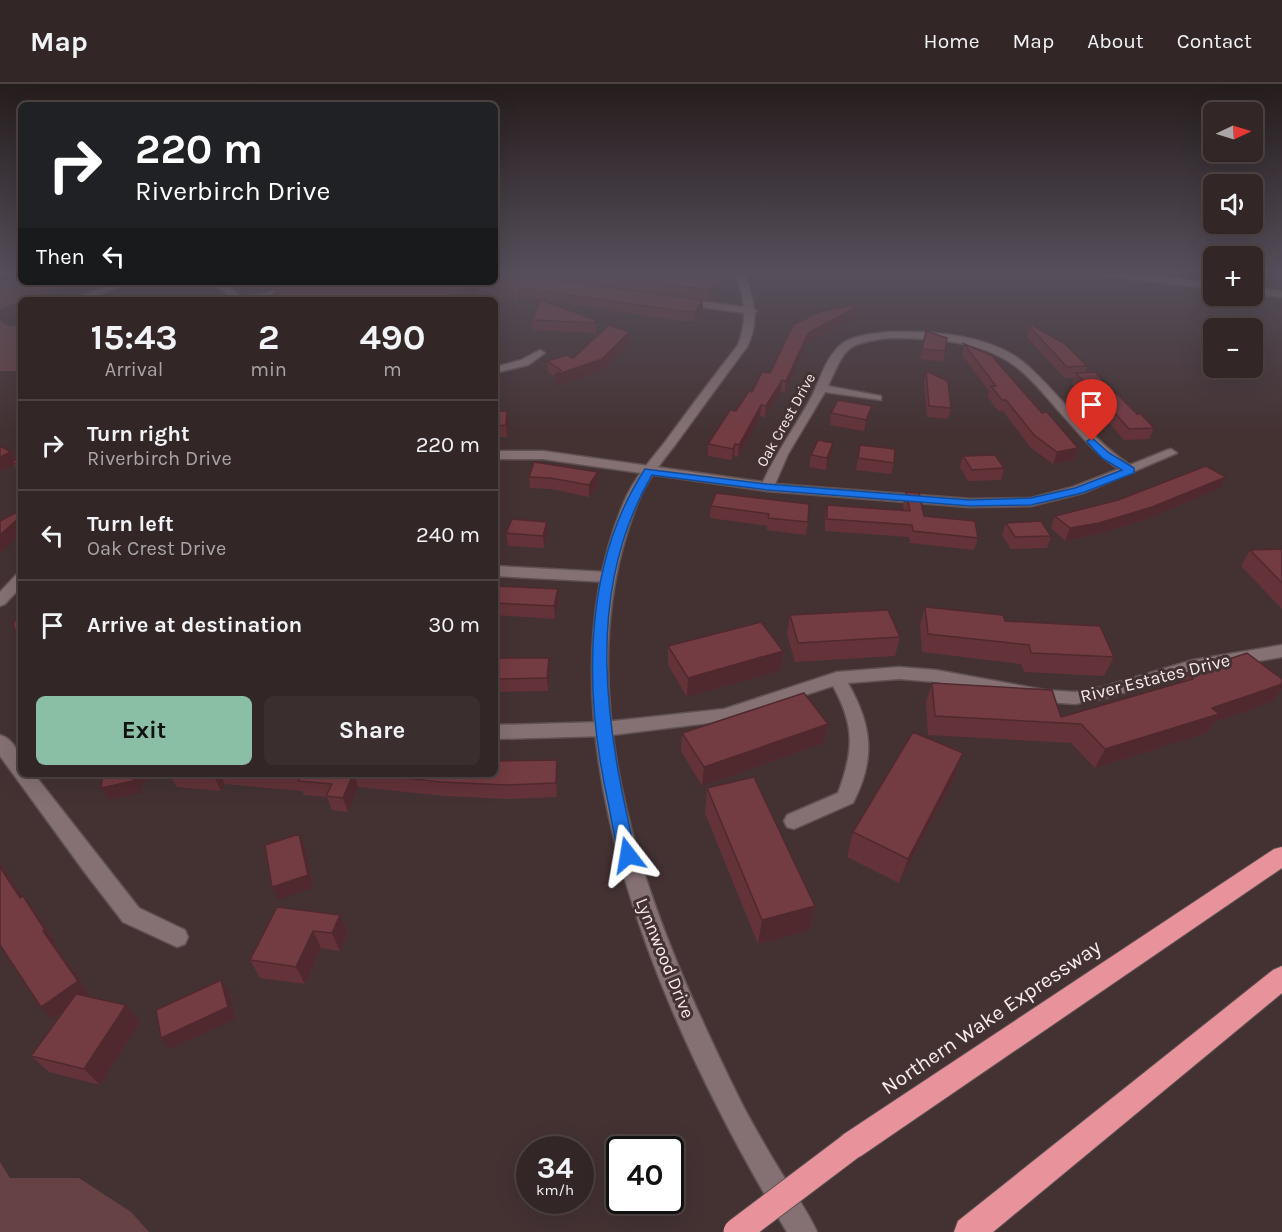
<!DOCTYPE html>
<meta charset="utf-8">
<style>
:root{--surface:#332626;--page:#3b2e2e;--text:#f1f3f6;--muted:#a9a5a7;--line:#4e4343;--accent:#8abfa5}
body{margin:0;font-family:Karla,sans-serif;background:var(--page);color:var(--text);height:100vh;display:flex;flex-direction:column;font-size:22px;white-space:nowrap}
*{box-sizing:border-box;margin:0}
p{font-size:20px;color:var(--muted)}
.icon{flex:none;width:33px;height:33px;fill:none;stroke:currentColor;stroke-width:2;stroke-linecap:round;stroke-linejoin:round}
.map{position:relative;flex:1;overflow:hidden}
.drawer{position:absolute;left:18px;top:213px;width:480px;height:480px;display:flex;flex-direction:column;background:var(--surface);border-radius:9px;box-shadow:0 6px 24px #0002,0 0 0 2px var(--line)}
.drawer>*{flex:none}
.top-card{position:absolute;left:18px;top:18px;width:480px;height:183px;border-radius:9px;box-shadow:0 6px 24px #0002,0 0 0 2px var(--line);background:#202124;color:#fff;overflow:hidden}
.needle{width:39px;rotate:86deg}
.buttons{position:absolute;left:1203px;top:18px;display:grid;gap:12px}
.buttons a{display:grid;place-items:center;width:60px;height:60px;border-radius:9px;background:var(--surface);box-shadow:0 6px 24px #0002,0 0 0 2px var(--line);font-size:30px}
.speed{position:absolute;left:516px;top:1052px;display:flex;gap:12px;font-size:30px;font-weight:700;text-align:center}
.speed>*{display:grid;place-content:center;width:78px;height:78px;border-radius:50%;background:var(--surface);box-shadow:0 6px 24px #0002,0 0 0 2px var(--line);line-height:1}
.speed small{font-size:15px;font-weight:400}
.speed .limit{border:3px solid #111;border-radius:9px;background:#fff;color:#111}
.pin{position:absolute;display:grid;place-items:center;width:51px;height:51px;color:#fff;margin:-62px -26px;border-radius:50% 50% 50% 0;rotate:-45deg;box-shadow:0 0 6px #0007}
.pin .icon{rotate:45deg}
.me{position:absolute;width:66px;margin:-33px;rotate:346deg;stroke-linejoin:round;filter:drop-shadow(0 0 4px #0008)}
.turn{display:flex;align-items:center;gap:21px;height:126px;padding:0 18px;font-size:27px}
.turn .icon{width:78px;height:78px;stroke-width:2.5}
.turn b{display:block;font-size:42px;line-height:51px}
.then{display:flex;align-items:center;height:57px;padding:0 18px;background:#0003;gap:12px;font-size:22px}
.eta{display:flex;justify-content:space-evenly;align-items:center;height:102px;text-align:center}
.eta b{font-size:36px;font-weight:700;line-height:42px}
.primary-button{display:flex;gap:12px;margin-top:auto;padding:12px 18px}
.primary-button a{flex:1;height:69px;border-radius:9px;background:var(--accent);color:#111;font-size:24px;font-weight:700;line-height:69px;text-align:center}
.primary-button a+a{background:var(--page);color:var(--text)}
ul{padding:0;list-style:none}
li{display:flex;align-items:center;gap:18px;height:90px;padding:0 18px;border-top:2px solid var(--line)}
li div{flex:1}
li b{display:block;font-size:22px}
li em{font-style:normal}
header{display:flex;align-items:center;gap:36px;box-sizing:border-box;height:84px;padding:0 30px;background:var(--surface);border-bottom:2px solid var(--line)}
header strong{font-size:28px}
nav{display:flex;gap:33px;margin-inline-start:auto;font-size:21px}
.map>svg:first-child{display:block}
</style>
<header>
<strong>Map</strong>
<nav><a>Home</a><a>Map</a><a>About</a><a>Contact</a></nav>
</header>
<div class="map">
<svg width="1282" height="1148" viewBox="0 0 1282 1148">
<rect width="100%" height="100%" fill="#443233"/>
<!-- green -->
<path fill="#674245" d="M0 188H21V198H68L60 204 0 225Z
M0 236 6 241 21 243V287H0Z
M0 1078 10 1094H79L131 1128 149 1148H0Z"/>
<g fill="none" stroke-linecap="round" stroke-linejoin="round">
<!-- stream -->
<path stroke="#3d0915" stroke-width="3" d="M0 197 16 188"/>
<defs>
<path id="minor" d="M1094 188H1123L1214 199V205L1098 191Z
M117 198H131L87 215 79 213Z
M211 198H222L244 214 310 198H326L259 216H235Z
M1252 204 1282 207V213L1252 210Z
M682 215 752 224 757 227 752 230 679 220 677 218Z
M888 248C932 247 993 250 1028 282 1063 314 1090 355 1130 381L1167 366 1171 365 1177 369 1083 409 1031 422 970 423 767 407 543 375H495V367H543L763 398C776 369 795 343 811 314 821 295 825 273 843 259 855 251 873 250 888 248ZM888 254C931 254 984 256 1019 285 1036 299 1051 319 1066 335 1083 354 1098 372 1119 385L1073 403 1031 414 970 415 775 400 788 370 825 308 881 316V312L828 302C846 265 843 260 888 254Z
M540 266 545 269 528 281 495 289V283L521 276Z
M495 482 607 488 614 493 607 498 495 492Z
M21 489V503L5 520 0 522V508L16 491Z
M1282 561V573L1194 588 1102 615 1075 620 1045 618 936 598 899 595 848 599C872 642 876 674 853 719L794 745 787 743 784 737 787 731 838 709C854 666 855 642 833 602L725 637 604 652 495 655V641L604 638 724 625 837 588 899 583 936 586 1045 606 1075 608 1102 603 1193 576Z
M0 651C17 656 21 675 21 690H34L139 824 185 846 188 853 185 860 177 863 123 838 86 790 0 672Z"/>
<path id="tertiary" d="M734 188H743C754 213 760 237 747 263 722 296 699 328 675 361 661 379 646 397 638 418 558 616 653 840 741 1018 755 1045 771 1072 787 1098 798 1114 809 1130 817 1148H787C668 951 528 647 624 418 633 396 650 377 665 358 689 325 713 293 738 261 748 234 745 214 734 188Z"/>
<path id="motorway" d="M1282 763V784L861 1072 851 1076 841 1072 837 1062 841 1052 1274 765Z
M1282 882V909L993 1148H954L958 1137 1273 886Z"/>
</defs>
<!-- minor casing -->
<use href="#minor" stroke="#605152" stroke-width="3"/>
<!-- tertiary casing -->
<use href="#tertiary" stroke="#605152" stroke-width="3"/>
<!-- motorway casing -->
<use href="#motorway" stroke="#605152" stroke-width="2"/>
<!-- minor -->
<use href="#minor" fill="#857173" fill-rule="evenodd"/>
<!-- tertiary -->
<use href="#tertiary" fill="#857173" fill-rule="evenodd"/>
<!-- motorway -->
<use href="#motorway" fill="#e8939c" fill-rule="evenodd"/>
<defs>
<path id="motorway-bridge" d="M737 1148 851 1062"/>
</defs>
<!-- motorway-bridge casing -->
<use href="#motorway-bridge" stroke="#605152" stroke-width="29" stroke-linecap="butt"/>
<!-- motorway-bridge -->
<use href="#motorway-bridge" stroke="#e8939c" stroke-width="27"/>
</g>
<!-- wall -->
<path fill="#633339" d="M501 188H712L707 194 717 205 709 216Z
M153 198H184L165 204Z
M251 198H495L703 226 694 237H680L543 216 596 236V249L533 246 532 236 541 216 522 213 518 216 479 210 465 216H275L273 210H276L275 204 265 207Z
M854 234 807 260 785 308 781 307 765 333 760 332 738 373 734 372 732 376 708 372V360L752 308 770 289 793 241Z
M1030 243 1087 282 1085 289 1109 303 1107 309 1154 344 1149 355 1124 356 1093 320 1096 314H1085L1072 300 1074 294H1064L1027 253Z
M926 247 945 267 943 278 920 275Z
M629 248 630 259 602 286 556 302 555 293 548 288 547 277 573 274Z
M964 260 1042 329 1078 364 1073 376 1053 380 1030 363 1003 327H998L988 313 989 307 962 271Z
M926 287 951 324 948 335 927 333 924 298Z
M495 327H507L509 338 507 353H495Z
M831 329 869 333 864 347 830 341Z
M860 361 894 379 891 390 856 386Z
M11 368 16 376 21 374V391L19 389 14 381 0 387Z
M832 370 826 386 809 383 811 371Z
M963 372 1004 384 1001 396 968 397 960 383Z
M495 377 498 389 497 403H495Z
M534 378 598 400 589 413 551 405 530 404 529 393Z
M1220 404 1147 435 1094 451 1065 457 1051 444 1055 432Z
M906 408 924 432 978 454 974 466 910 459 909 453 825 447V433L827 421 904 427 903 420Z
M716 409 808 438 806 451 767 446V442L710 434 711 422Z
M547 438 548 450 544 464 508 462 506 449Z
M1006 439 1051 452 1047 464 1011 465 1002 451Z
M1282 465V525L1241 482 1250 466Z
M495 502 558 505 559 518 555 535 495 531Z
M925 523 1005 537 1114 573 1104 592 1024 588 1021 580 922 568 920 541Z
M790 531 900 553 895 572 795 578 787 550Z
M668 562 783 567 781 586 687 613 668 581Z
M495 574 550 586 548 607 495 608Z
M1186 589 1282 595V604L1273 617 1215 638 1207 649 1095 684 1071 659 928 651 926 618 932 599 1061 633 1181 598Z
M828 640 824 659 702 702 681 667 682 649Z
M963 669 954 694 899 799 847 773 853 748Z
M169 690H558L557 713 507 715 445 712 358 703 348 728 332 726 327 713 304 711 302 707 225 700 221 707 177 703Z
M707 704 815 822 809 846 758 860 705 729Z
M0 779 22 813 33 824 55 858 53 859 89 909 84 911 126 921 140 938 100 1001 49 988 31 972 64 926 52 935Z
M340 831 348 849 340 867 321 864 305 900 260 894 250 876Z"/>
<!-- shaded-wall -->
<path fill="#50292e" d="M704 188H712L699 202V193Z
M718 195 717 205 709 216 710 206Z
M163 198H184L165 204Z
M262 198H300L265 207Z
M477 201 479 210 465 216H451L450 212Z
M521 204 522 213 518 216 517 207Z
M703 216V226L694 237 695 228Z
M855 224 854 234 807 260 785 308 786 297 808 249Z
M629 248 630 259 602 286 556 302 555 291Z
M782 296 781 307 765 333 766 322Z
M761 321 760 332 738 373 739 361Z
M872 322 869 333 864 347 866 336Z
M507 327 509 338 507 353 506 341Z
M833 359 832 370 826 386 827 374Z
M735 360 734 372 732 376 733 365Z
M1078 364 1073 376 1053 380 1057 368Z
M11 368 17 379 12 377 14 381 0 387V373Z
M497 377 498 389 497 403 495 392Z
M598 388V400L589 413V401Z
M1226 393 1220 404 1147 435 1094 451 1065 457 1070 444Z
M20 433 21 435V450L0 469V451Z
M547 438 548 450 544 464 543 452Z
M558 505 559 518 555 535 554 522Z
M783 567 781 586 687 613 688 594Z
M549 574 550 586 548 607 547 594Z
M1282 600V604L1273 617 1215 638 1207 649 1095 684 1105 665 1212 624Z
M828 640 824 659 702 702 704 683Z
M963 669 954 694 899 799 908 775Z
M557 676 558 690 557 713 556 699Z
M134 690H154L153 695 142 698 141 709 109 716 101 704Z
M216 690H220L225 700 221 707 214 693Z
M353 690H354L358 703 348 728 343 714Z
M299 750 305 762 313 804 278 816 272 803Z
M0 779 31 826 20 814 0 783Z
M23 812 33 824 55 858 53 859 89 909 52 935 41 923 43 847Z
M815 822 809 846 758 860 762 836Z
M340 831 348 849 340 867 332 849Z
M313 847 321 864 305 900 296 883Z
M221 896 229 908 235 935 170 965 161 954Z
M126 921 140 938 100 1001 84 985Z"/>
<!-- building -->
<path fill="#733b42" stroke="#50292e" stroke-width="1.5" d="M495 188 703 216 695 228 680 227 521 204 517 207 477 201 450 212 451 216H414L402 212 401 216H281L273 210 279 209 275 204 298 198H495Z
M570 188H704L699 193 718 195 710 206Z
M541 216 596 236 595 239 532 236Z
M854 221 855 224 808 249 786 297 782 296 766 322 761 321 739 361 735 360 733 365 708 360 730 326 736 327 749 307 752 308 762 288 770 289 793 241 819 228Z
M609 241 629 248 602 275 555 291 561 286 547 277 567 271 573 274Z
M1032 241 1065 260 1087 282 1067 283 1030 243Z
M926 247 947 254 945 267 922 265Z
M964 260 991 271 1042 329 1047 328 1078 364 1057 368 1034 351 1006 316H1002L991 302H996Z
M926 287 948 297 951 324 929 322Z
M1095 288 1109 303H1089L1076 289Z
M1097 309H1116L1137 330H1141L1154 344 1129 345Z
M838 316 872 322 866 336 831 329Z
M495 327H507L506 341 495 342Z
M818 356 833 359 827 374 811 371Z
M860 361 895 365 894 379 858 374Z
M0 362 11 368 0 373Z
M995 371 1004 384 972 386 963 372Z
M21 374V384L12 377Z
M495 377H497L495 392Z
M534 378 598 388 589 401 550 394 529 393Z
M1206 382 1226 393 1152 423 1099 439 1070 444 1055 432 1118 416Z
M906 408 919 409 924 432 975 437 978 454 913 447 912 441 827 435V421L910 427Z
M716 409 809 420 808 438 768 434 769 430 711 422Z
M17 428 20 433 0 451V437Z
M512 435 547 438 543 452 506 449Z
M1041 437 1051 452 1015 453 1006 439Z
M1282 465V499L1250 466Z
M495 502 558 505 554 522 495 519Z
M925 523 1003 531 1005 537 1100 542 1114 573 1031 569 1029 561 928 550Z
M888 526 900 553 798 559 790 531Z
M21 527V563L13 540Z
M761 538 783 567 688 594 668 562Z
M1247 569 1282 595V600L1212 624 1219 630 1105 665 1081 640 935 632 932 599 1052 606 1061 633 1193 595 1186 589Z
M495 574H549L547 594 495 595Z
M804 609 828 640 704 683 682 649Z
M913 648 963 669 908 775 853 748Z
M557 676 556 699 505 701 442 698 366 690H495V677Z
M103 690H134L133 697 101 704Z
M178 690H216L214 693Z
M265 690H353L343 714 326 712 332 700 298 697 300 693Z
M754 693 815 822 762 836 707 704Z
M299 750 308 791 272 803 265 761Z
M0 783 20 814 23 812 45 846 43 847 78 897 41 923 0 861Z
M277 823 340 831 332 849 313 847 296 883 250 876Z
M221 896 228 923 161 954 156 926Z
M76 910 126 921 84 985 31 972Z"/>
<!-- sky -->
<linearGradient id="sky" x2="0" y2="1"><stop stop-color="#251c1c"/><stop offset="0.54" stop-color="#564f5b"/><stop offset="1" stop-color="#564f5b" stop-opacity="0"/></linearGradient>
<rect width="1282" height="349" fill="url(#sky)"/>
<!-- route -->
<path fill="#1a73e8" stroke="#114b97" stroke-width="1.5" d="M1092 354 1109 369 1134 384V389L1082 409 1031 421 970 422 767 406 652 391C583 509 606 645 636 771L634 776 628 778 622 776C614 759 612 736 608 718 584 609 582 481 645 385L767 400 970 416 1031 414 1075 404 1122 386 1102 374 1088 359 1087 357Z"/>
<g text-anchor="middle" stroke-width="6" stroke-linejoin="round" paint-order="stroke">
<!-- far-street labels -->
<g font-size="15" fill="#f8eced" stroke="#443233">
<text transform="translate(786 336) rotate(-61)" y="5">Oak Crest Drive</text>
</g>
<!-- street labels -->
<g font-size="18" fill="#f8eced" stroke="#443233">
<text transform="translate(1155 594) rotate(-14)" y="6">River Estates Drive</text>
<text transform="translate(665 874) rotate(68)" y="6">Lynnwood Drive</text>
</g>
<!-- near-street labels -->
<g font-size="21" fill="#f8eced" stroke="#443233">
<text transform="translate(991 933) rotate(-34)" y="7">Northern Wake Expressway</text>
</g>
</g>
</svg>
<div class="buttons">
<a><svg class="needle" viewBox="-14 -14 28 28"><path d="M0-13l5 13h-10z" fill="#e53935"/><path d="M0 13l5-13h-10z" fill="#a9a5a7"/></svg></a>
<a><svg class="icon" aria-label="sound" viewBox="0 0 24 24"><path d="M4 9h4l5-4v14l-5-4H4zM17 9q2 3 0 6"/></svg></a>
<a>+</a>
<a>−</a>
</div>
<div class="speed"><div>34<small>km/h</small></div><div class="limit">40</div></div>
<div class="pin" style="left:1092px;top:357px;background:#d93025"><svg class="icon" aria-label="arrive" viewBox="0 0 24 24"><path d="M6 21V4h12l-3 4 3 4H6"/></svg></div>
<svg class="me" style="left:628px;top:771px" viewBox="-20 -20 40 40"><path d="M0-17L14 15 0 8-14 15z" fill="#1a73e8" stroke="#fff" stroke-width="4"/></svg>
<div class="top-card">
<div class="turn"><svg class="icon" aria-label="right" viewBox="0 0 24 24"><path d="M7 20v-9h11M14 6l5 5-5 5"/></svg><div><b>220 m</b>Riverbirch Drive</div></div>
<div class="then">Then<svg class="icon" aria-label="left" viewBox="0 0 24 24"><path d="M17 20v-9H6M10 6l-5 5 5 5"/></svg></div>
</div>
<section class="drawer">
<div class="eta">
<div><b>15:43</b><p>Arrival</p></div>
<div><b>2</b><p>min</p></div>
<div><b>490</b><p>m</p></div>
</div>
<ul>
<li><svg class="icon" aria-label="right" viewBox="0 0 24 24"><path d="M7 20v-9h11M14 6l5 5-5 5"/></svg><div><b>Turn right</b><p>Riverbirch Drive</p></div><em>220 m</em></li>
<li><svg class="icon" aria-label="left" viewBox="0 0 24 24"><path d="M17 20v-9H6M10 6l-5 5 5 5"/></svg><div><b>Turn left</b><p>Oak Crest Drive</p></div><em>240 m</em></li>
<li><svg class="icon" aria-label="arrive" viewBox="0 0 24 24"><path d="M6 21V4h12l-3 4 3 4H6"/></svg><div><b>Arrive at destination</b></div><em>30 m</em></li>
</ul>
<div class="primary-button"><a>Exit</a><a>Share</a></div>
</section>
</div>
